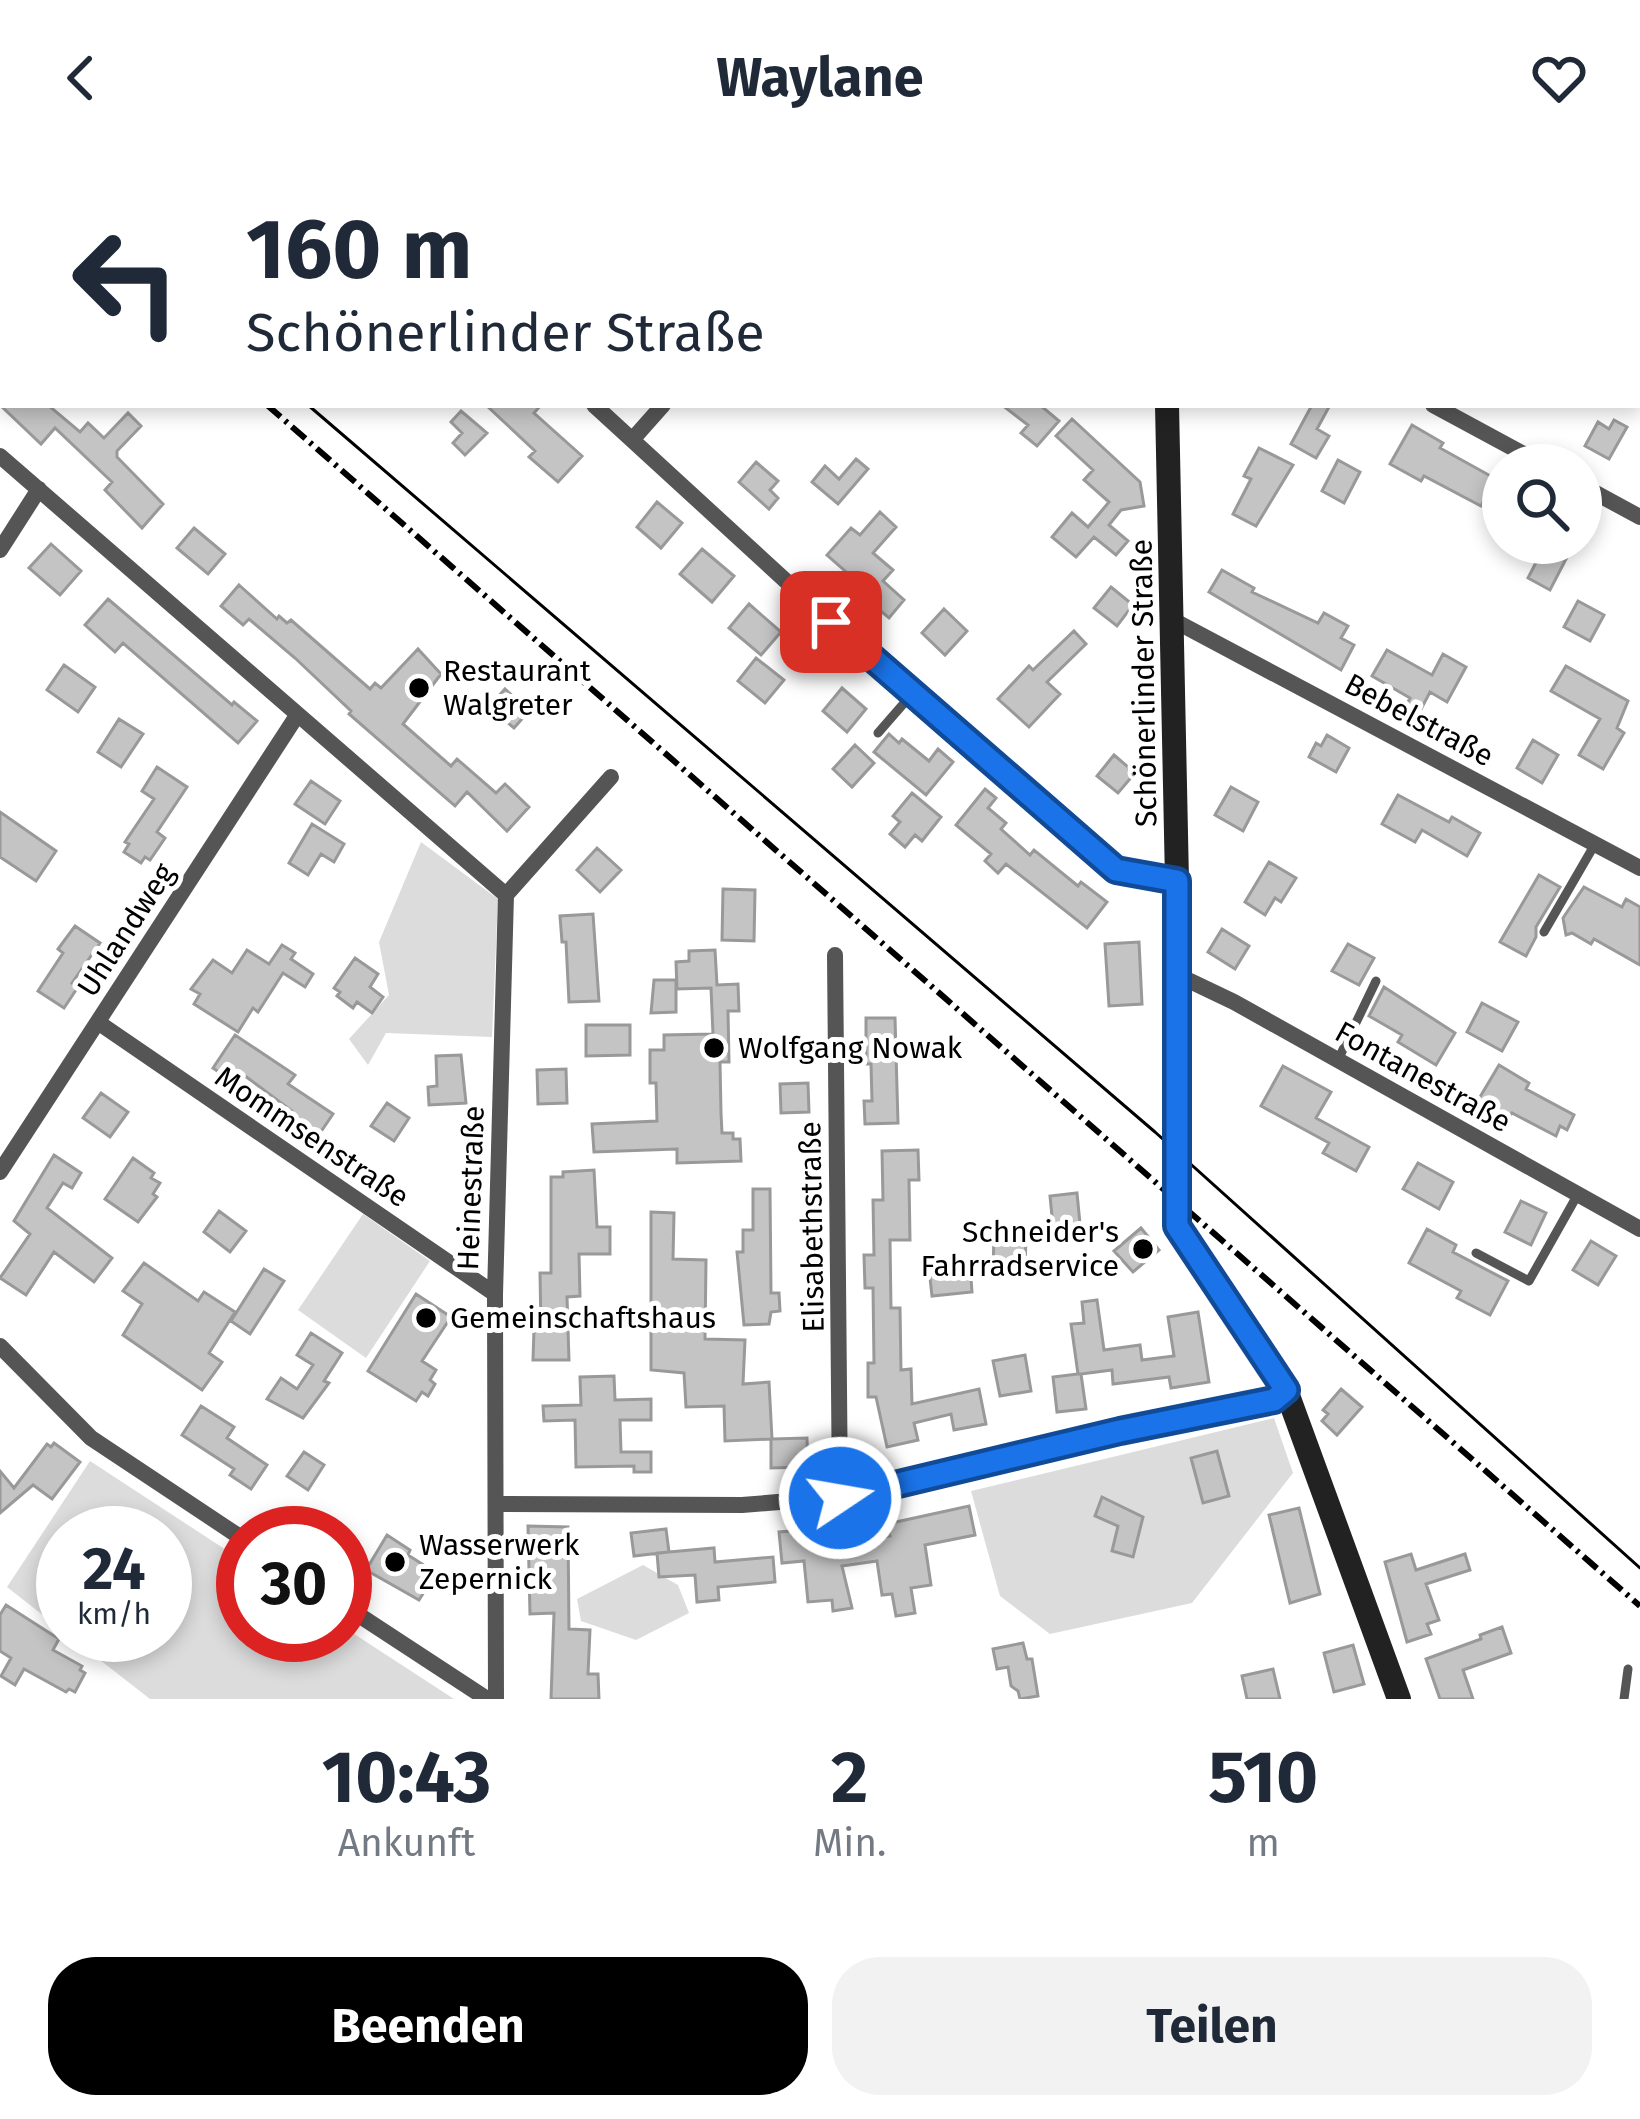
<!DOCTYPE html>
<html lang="de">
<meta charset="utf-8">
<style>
:root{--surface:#fff;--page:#f2f2f3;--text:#1f2937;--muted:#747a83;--accent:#000}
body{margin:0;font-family:"Fira Sans",sans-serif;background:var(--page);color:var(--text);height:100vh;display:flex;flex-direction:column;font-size:45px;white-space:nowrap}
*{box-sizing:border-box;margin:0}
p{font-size:39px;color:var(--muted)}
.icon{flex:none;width:66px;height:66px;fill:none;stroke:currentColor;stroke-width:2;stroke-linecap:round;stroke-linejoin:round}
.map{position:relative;height:1543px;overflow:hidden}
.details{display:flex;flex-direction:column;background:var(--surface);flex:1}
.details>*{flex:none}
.hud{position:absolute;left:0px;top:0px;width:1641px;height:252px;box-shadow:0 6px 18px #0003;background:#fff;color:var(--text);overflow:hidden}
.tools{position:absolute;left:1482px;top:288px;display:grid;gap:24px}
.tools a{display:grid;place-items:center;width:120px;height:120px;border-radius:50%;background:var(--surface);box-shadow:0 6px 18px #0003;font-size:60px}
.speed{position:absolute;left:36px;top:1350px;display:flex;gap:24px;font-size:60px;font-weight:700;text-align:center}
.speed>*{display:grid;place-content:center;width:156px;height:156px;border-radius:50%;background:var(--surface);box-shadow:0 6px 18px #0003;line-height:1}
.speed small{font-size:30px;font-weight:400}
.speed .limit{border:18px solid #d22;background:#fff;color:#111}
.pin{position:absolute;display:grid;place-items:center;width:102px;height:102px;color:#fff;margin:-51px;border-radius:24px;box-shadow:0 6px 18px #0006}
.me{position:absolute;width:132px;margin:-66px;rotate:78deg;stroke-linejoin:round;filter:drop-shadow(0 0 9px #0008)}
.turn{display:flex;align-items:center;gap:42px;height:252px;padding:0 48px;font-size:54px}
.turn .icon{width:156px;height:156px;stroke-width:2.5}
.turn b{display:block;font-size:84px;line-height:102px}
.eta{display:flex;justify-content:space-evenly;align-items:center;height:204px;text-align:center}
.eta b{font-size:72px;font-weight:700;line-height:84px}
.button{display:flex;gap:24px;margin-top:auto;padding:24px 48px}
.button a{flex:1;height:138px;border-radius:48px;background:var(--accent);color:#fff;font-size:48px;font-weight:700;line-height:138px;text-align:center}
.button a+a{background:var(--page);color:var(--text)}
header{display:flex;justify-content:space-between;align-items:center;height:156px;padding:0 48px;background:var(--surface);font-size:54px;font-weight:700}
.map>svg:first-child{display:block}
</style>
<header><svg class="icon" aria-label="back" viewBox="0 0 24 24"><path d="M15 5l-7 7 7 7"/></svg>Waylane<svg class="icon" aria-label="heart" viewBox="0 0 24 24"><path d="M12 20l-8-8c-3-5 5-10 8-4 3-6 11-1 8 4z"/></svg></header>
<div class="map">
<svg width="1640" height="1543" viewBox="0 0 1640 1543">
<rect width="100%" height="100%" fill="#fff"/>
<!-- green -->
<path fill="#dcdcdc" d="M421 686 498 743 492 881 386 877 368 909 349 883 389 839 379 786Z
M363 1058 430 1105 366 1202 298 1154Z
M1274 1262 1293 1317 1192 1447 1050 1478 1000 1440 971 1335Z
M90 1305 243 1405V1479H345V1472L454 1543H150L68 1479H165V1377H63V1475L7 1431Z
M643 1409 678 1429 689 1457 636 1484 581 1465 577 1443Z"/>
<!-- building -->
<path fill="#c4c4c4" stroke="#999" stroke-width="3" d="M0 249H48L80 276 88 267 104 282 128 257 141 270 117 295V301L163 348 142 372 105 334 112 326 55 272 41 288Z
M486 249H541L534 257 582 300 558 326 529 301 535 295Z
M1002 249H1040L1059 265 1037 290 1021 277 1028 269Z
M1312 249H1330L1317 273 1329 280 1316 302 1291 288Z
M461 255 487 277 465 299 453 287 462 277 451 266Z
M1072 263 1140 326 1144 350 1121 354 1109 369 1128 385 1116 399 1094 381 1076 401 1052 381 1072 357 1088 371 1109 346 1084 324 1093 314 1056 280Z
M1614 264 1627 271 1609 303 1585 290 1598 266 1609 273Z
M1412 269 1443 287 1440 292 1496 323 1481 350 1424 320 1421 325 1390 308Z
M1259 292 1293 309 1256 370 1233 358 1251 323 1244 320Z
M856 303 868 313 838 348 812 326 825 310 839 323Z
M1338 304 1360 316 1344 347 1322 335Z
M756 306 778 325 770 334 778 342 769 353 739 326Z
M657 346 682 367 661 392 637 371Z
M880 356 896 371 873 397 893 414 883 425 904 444 889 462 857 435 861 429 827 399 851 372 860 379Z
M194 372 225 398 208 418 177 392Z
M51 388 81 415 60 439 29 412Z
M1545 389 1567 401 1550 434 1528 422Z
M702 393 734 420 712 446 680 418Z
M1222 414 1254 432 1252 436 1318 467 1324 457 1348 470 1341 482 1354 489 1341 514 1209 436Z
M239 429 277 463 279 460 287 467 291 464 370 533 375 527 381 532 418 493 441 518 403 568 451 610 457 603 496 637 505 628 529 651 507 675 467 636 455 650 349 558 351 555 295 502 249 463 243 469 221 450Z
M1111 431 1133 449 1117 470 1094 452Z
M108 443 232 549 234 546 257 565 238 587 123 487 115 496 85 469Z
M1578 445 1604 459 1590 485 1564 471Z
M749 448 781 476 761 499 729 472Z
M944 453 967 475 945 499 922 477Z
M1074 475 1086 488 1047 526 1060 538 1029 571 998 543 1029 510 1033 514Z
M1387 494 1432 519 1443 498 1466 511 1447 546 1430 536 1417 561 1404 554 1410 542 1372 520Z
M756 502 784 524 765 547 738 525Z
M64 509 95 531 78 556 47 534Z
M1566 510 1628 545 1617 572 1624 577 1603 613 1579 599 1600 563 1551 535Z
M842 532 866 553 847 576 823 555Z
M505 533 529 555 514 572 489 551Z
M119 563 143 578 121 611 98 596Z
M889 578 899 587 902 583 929 605 938 593 953 606 926 639 874 596Z
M1327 579 1349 592 1336 616 1309 601 1316 587 1321 590Z
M1533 584 1558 599 1542 627 1517 612Z
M855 589 874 607 852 631 833 613Z
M1114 599 1135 617 1118 637 1097 620Z
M157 611 187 631 157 676 165 682 150 704 145 701 141 707 124 696 129 688 125 686 154 643 142 635Z
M311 625 340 645 325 668 295 648Z
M1231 631 1258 646 1243 675 1215 659Z
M985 633 996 642 988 652 1006 667 1001 673 1030 699 1034 694 1078 730 1081 726 1107 746 1087 772 1006 708 998 717 985 705 991 698 956 669Z
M912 637 941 661 922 685 915 679 905 691 890 678 900 666 893 660Z
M1398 639 1449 666 1452 661 1480 677 1467 700 1422 674 1415 686 1382 668Z
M0 656 56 695 36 725 0 701Z
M312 668 344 688 334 706 321 698 308 719 289 707Z
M597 692 621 714 600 736 577 714Z
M1269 706 1296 722 1281 746 1275 742 1265 759 1245 746Z
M1539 719 1560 731 1536 771V781L1526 800 1500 786Z
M1584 731 1622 751 1626 743 1640 751V809L1594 783 1591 788 1572 777 1566 779 1563 762Z
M723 733 755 734 754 785 722 784Z
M593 758 599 845 569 846 566 786H562L560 760Z
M75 770 100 787 72 827 78 831 64 852 38 835 63 797 58 793Z
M1222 773 1249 790 1235 813 1208 796Z
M1139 786 1142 848 1109 850 1105 788Z
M1348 788 1374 802 1359 829 1332 815Z
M282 789 295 797 291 803 313 818 305 831 283 817 258 856 253 852 238 876 194 848 200 838 191 833 213 804 232 817 247 794 269 808Z
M715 794 717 829 738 828 739 855H728L729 906H720L721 957 722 977H733V983H740L741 1005 677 1007V993L594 996 592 968 657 965 656 927H650V894H664V879L713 878 711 832 677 833 676 806 689 805V795Z
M355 802 378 818 370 831 383 841 372 857 357 846 353 852 337 840 340 836 334 832Z
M654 824H676V856L651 857Z
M1384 831 1455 877 1436 909 1398 886 1402 879 1369 860Z
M1482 847 1518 866 1502 895 1467 876Z
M866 862H895L898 967 865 968 864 945H872L871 908H866Z
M586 869H630V899L586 900Z
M235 879 295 919 288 928 333 958 318 980 288 961 292 955 241 917 235 927 213 912Z
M461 899 466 947 429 949 428 931 437 930 436 900Z
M1499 909 1529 927 1526 933 1574 959 1567 974 1560 970 1556 980 1512 957 1507 964 1477 946Z
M1283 910 1331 936 1316 962 1369 991 1356 1015 1323 997 1329 987 1261 950Z
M566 913 567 947 538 948 537 914Z
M808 927 809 956 781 957 780 928Z
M101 937 128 956 110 981 83 962Z
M387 947 409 962 394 985 371 970Z
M918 994 919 1024H909L910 1084H890L891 1152H900L901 1214 911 1213 912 1248 979 1233 986 1268 954 1274 951 1258 914 1267 918 1284 887 1291 876 1241H868V1207H874L873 1132H865L864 1099H874L873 1044H883L882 995Z
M54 999 81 1017 72 1032 63 1027 47 1052 112 1102 94 1126 54 1096 26 1139 0 1122 30 1078 14 1065Z
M133 1002 154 1017 151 1022 160 1027 153 1038 157 1041 138 1066 105 1043Z
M1418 1007 1453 1026 1439 1053 1403 1033Z
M594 1014 597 1071H610V1098H579L580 1140 567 1141 569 1204H533L534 1173H541L540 1117H551V1021H563V1016Z
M753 1033H770L771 1137H779L780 1155 771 1156 769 1168 744 1169 737 1096H743V1074H753Z
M1077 1037 1081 1078 1054 1081 1050 1040Z
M1521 1045 1546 1057 1531 1089 1505 1076Z
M219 1055 246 1075 230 1096 204 1076Z
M651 1056 674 1057 673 1103 706 1104 705 1183 745 1184 743 1228 769 1226 772 1283 807 1282 808 1311 771 1312V1283L725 1285 724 1250 686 1251 684 1217 651 1214Z
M1141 1072 1159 1094 1133 1116 1114 1095Z
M1427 1073 1456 1089 1453 1096 1508 1125 1490 1159 1457 1142 1461 1135 1409 1107Z
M994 1079H1026L1025 1116 993 1115Z
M1591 1085 1616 1100 1598 1129 1573 1114Z
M144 1107 198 1145 204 1136 235 1156 209 1197 222 1206 202 1234 123 1179 142 1148 123 1135Z
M970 1109 972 1136 932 1140 929 1113Z
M264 1113 284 1125 250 1178 231 1165Z
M416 1138 451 1161 422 1205 436 1214 430 1224 435 1228 428 1240 422 1236 416 1245 368 1215Z
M1097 1144 1104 1194 1140 1189 1142 1204 1174 1200 1168 1161 1198 1156 1209 1226 1171 1232 1169 1221 1113 1228 1112 1214 1081 1218 1086 1253 1057 1256 1053 1221 1078 1218 1071 1168 1084 1167 1082 1146Z
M311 1177 342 1197 324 1225 329 1227 303 1262 267 1243 281 1222 297 1233 313 1209 297 1199Z
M1025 1199 1031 1235 1000 1240 993 1205Z
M614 1220 615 1244 651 1243V1264H620L621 1296H651V1316H634V1310L576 1311 575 1264 544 1265 543 1250 581 1249 580 1221Z
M1341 1233 1362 1251 1337 1279 1322 1265 1328 1258 1323 1254Z
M201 1250 234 1271 227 1282 267 1309 251 1333 230 1319 234 1313 182 1279Z
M54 1287 80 1306 52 1343 33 1329 0 1357V1315L14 1332 47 1288 51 1291Z
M1217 1295 1229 1340 1203 1347 1191 1302Z
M304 1296 324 1309 308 1334 287 1320Z
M1102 1341 1143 1361 1133 1401 1112 1395 1118 1370 1095 1360Z
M969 1350 975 1379 925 1389 931 1429 911 1432 915 1457 896 1460 892 1438 882 1439 877 1405 842 1410 852 1452 833 1455 832 1444 808 1446 804 1405 782 1407 779 1376 818 1373 819 1383 837 1380 838 1387 890 1380 887 1368Z
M1299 1352 1320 1438 1290 1447 1269 1359Z
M528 1370 568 1371 569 1473 590 1474 588 1518H598L599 1543H551L554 1457 530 1458Z
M666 1373 669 1396 634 1400 631 1377Z
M387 1379 410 1394 408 1399 436 1417 419 1444 366 1414Z
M714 1392 715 1406 773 1401 775 1426 718 1431 719 1444 697 1446 695 1419 659 1421 657 1397Z
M1411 1398 1416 1414 1465 1398 1470 1414 1426 1428 1439 1464 1427 1468 1431 1478 1407 1486 1385 1406Z
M6 1449 59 1483 53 1494 82 1510 80 1514 85 1517 75 1536 69 1533 66 1536 24 1513 15 1529 1 1520 11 1502 0 1495V1459Z
M1502 1471 1511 1497 1463 1514 1473 1543H1440L1426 1503 1481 1483 1480 1479Z
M1023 1487 1027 1503H1032L1038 1540 1020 1543 1018 1535 1011 1530 1008 1511 997 1513 993 1493Z
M1353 1489 1364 1528 1334 1536 1324 1497Z
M1273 1513 1280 1543H1247L1242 1520Z"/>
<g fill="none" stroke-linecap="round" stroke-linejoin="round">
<!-- lane -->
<path stroke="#555" stroke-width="9" d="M171 3 174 0
M878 577 912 538
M1544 776 1595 688
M1338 904 1376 825
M1476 1097 1529 1125 1578 1038
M1624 1543 1628 1513"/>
<!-- street -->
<path stroke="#555" stroke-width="16" d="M314 0 317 3
M829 0 832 3
M878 3 881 0
M1611 3 1613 0
M1638 89 1640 91
M594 249 872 504 1116 714 1177 725
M1433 249 1544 309
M632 284 663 249
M0 300 506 739 495 1138 496 1543
M1581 329 1640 361
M0 394 39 333
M1173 464 1640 712
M506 739 611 621
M835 799 840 1341
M1176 824 1190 825 1234 846 1640 1073
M99 867 495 1138
M0 1016 296 561
M0 1190 91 1282 243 1383
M498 1348 742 1349 840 1341 1120 1275 1267 1245 1286 1234
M345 1450 487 1543"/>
<!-- secondary -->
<path stroke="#222" stroke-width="24" d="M1125 0 1126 3
M1167 249 1177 725V1070L1286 1234 1399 1543"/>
<!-- tram -->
<path stroke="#000" stroke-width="3" d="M26 0 30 3
M308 249 1155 976 1640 1412"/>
<!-- rail -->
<path stroke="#000" stroke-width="6" stroke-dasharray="18 6 3 6" stroke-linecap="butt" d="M2 0 6 3
M267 249 1640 1450"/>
</g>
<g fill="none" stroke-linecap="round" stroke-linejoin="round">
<defs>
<path id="route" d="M831 466 1116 714 1177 725V1070L1286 1234 1274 1244 1120 1275 840 1342"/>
</defs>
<!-- route casing -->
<use href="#route" stroke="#114b97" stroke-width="30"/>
<!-- route -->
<use href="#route" stroke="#1a73e8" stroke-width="21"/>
</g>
<!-- markers -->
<g fill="#000" stroke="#fff" stroke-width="4.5">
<circle cx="419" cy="532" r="12"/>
<circle cx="714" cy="892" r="12"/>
<circle cx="1143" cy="1093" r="12"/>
<circle cx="426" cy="1162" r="12"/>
<circle cx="395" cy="1406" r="12"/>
</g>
<g text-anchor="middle" stroke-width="10" stroke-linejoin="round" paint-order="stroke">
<!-- poi labels -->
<g font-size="30" fill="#000" stroke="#fff" text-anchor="start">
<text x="443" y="525">Restaurant<tspan x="443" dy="34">Walgreter</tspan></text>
<text x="738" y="902">Wolfgang Nowak</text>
<text x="1119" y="1086" text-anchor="end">Schneider's<tspan x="1119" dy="34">Fahrradservice</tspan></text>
<text x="450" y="1172">Gemeinschaftshaus</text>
<text x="419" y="1399">Wasserwerk<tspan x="419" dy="34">Zepernick</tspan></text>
</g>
<!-- street labels -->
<g font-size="30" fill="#000" stroke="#fff">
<text transform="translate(1144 527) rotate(-91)" y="10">Schönerlinder Straße</text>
<text transform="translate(1419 564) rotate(28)" y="10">Bebelstraße</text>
<text transform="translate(126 774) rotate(-57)" y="10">Uhlandweg</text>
<text transform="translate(1423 921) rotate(29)" y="10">Fontanestraße</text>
<text transform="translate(312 981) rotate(34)" y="10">Mommsenstraße</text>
<text transform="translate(471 1032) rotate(-88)" y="10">Heinestraße</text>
<text transform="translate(812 1071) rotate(-91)" y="10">Elisabethstraße</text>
</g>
</g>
</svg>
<div class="tools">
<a><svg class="icon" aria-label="search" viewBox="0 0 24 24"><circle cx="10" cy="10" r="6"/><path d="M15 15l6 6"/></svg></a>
</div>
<div class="speed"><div>24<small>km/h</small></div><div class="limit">30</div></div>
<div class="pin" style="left:831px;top:466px;background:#d93025"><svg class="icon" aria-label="arrive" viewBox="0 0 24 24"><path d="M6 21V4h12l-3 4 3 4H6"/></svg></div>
<svg class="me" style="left:840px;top:1342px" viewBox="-20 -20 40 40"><circle r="17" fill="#1a73e8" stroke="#fff" stroke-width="3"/><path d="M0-11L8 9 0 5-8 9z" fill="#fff"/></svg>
<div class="hud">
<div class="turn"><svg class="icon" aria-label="left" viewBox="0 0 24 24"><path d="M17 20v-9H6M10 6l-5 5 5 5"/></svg><div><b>160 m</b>Schönerlinder Straße</div></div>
</div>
</div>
<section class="details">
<div class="eta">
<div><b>10:43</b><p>Ankunft</p></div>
<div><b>2</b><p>Min.</p></div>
<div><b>510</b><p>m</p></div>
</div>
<div class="button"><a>Beenden</a><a>Teilen</a></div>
</section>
